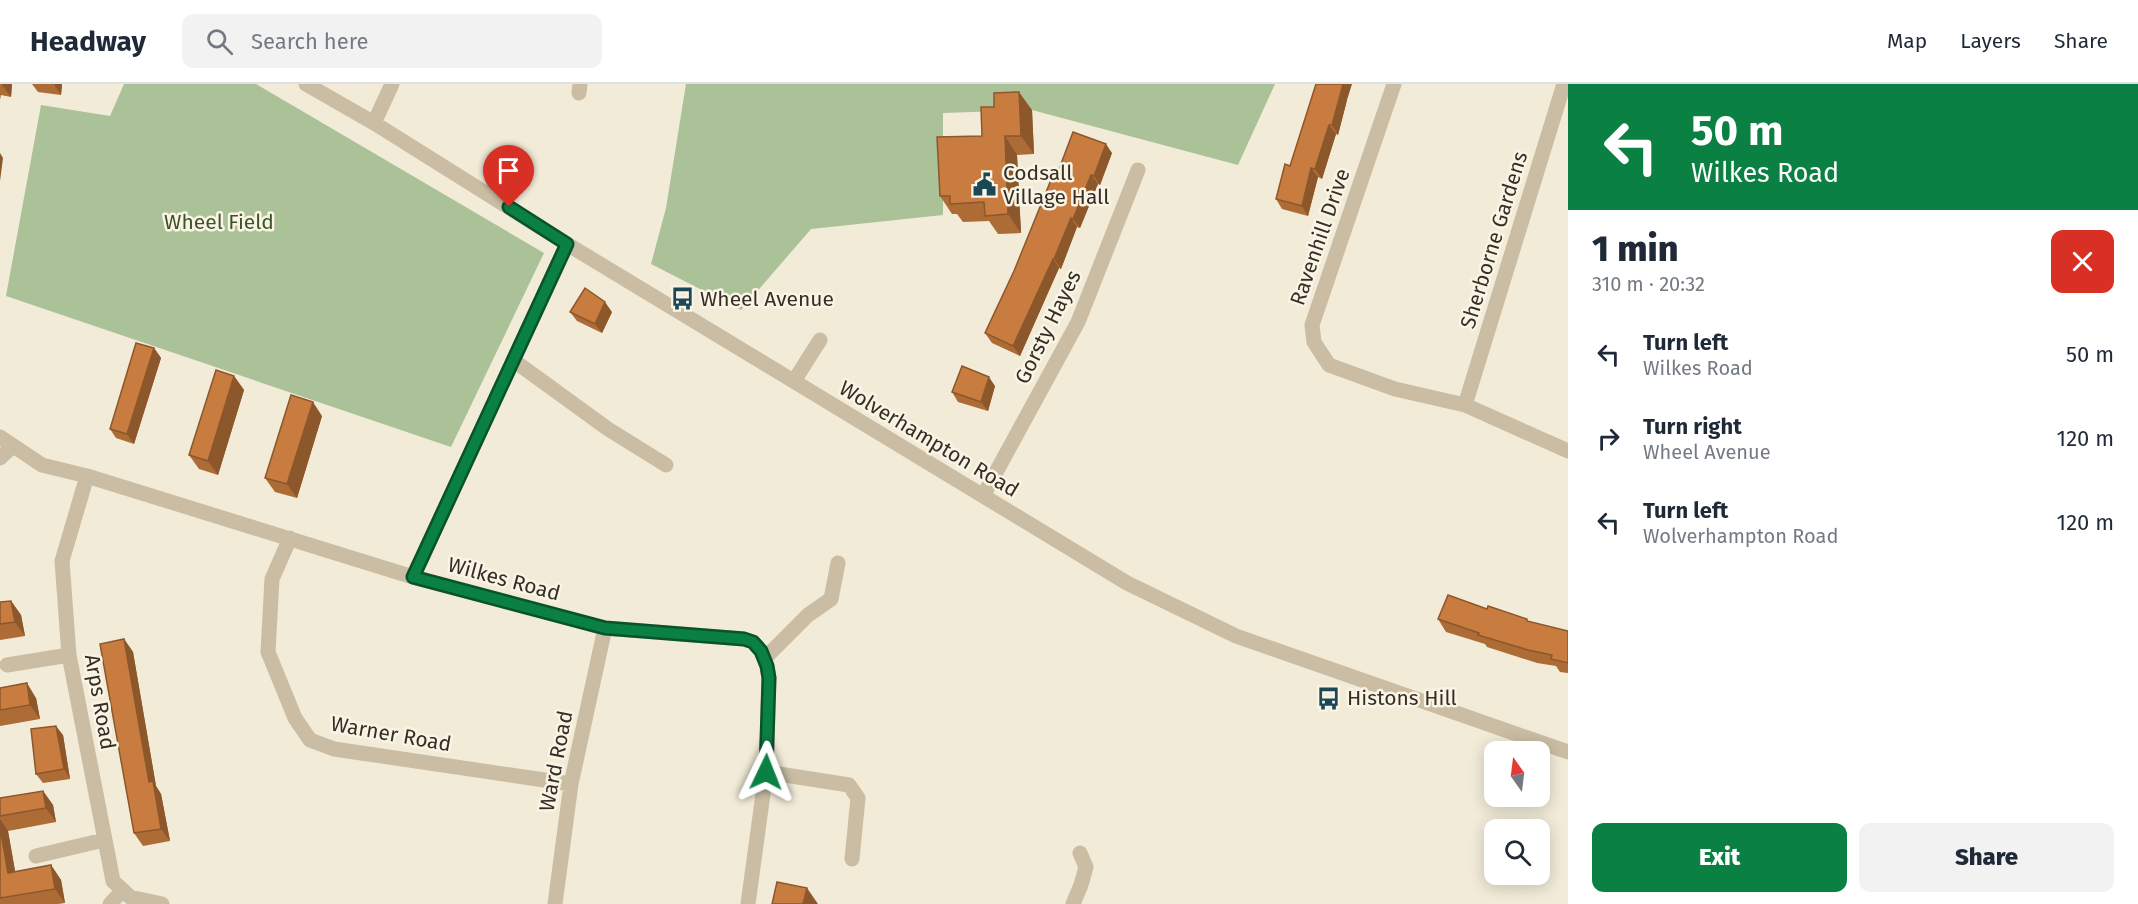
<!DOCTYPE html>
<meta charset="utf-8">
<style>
:root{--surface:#fff;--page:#f2f2f3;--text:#1f2937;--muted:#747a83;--line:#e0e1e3;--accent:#0b8043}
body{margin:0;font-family:"Fira Sans",sans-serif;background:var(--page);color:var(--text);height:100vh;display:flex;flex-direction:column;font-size:22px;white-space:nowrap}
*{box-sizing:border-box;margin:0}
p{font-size:20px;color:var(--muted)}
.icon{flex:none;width:33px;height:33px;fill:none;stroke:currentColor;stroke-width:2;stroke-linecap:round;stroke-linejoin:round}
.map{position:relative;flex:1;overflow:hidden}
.side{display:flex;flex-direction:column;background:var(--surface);width:570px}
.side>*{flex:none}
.hud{background:#0b8043;color:#fff;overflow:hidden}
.needle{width:39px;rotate:346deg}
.controls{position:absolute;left:1484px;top:657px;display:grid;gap:12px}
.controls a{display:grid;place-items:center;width:66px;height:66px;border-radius:12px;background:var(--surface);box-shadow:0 3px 15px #0003;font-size:30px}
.pin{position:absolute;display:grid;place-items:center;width:51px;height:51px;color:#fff;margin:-62px -26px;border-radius:50% 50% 50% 0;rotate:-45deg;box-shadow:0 0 6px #0007}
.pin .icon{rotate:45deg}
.me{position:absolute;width:66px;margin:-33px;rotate:2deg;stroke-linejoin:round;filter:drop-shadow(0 0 4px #0008)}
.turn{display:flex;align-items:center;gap:21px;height:126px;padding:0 24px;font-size:27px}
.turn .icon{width:78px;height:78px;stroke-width:2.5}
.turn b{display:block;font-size:42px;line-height:51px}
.round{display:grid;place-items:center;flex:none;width:63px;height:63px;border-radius:12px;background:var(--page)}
.summary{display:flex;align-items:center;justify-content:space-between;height:102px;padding:0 24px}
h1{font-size:36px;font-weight:800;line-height:45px}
.cta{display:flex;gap:12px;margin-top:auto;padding:12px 24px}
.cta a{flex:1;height:69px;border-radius:12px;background:var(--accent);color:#fff;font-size:24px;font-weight:800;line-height:69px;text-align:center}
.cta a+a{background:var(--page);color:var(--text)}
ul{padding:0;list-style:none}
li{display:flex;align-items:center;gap:18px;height:84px;padding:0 24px}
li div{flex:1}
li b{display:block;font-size:22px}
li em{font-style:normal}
header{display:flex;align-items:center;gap:36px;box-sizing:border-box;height:84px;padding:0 30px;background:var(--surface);border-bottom:2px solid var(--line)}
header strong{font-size:28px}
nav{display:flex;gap:33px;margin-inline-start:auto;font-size:21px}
.search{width:420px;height:54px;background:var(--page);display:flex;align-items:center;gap:15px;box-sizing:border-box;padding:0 21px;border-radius:12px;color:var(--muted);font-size:22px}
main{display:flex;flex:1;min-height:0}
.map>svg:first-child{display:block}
</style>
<header>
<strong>Headway</strong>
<div class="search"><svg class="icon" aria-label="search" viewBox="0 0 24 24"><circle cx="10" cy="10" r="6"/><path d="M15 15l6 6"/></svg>Search here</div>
<nav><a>Map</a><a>Layers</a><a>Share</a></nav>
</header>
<main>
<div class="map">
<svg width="1568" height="820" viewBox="0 0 1568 820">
<rect width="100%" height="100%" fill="#f2ebd8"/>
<!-- green -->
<path fill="#abc198" d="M124 0H256L544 169 451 363 6 212 41 21 110 32Z
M686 0H1275L1238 81 1032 26 943 29V131L811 145 741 226 651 180 666 124Z"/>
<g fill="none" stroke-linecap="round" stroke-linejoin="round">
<!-- minor -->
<path stroke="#cabda4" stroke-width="15" d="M306 0 374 39 567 160 1127 499 1236 552 1568 668
M1394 0 1312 241 1314 258 1329 281 1395 305 1465 321 1568 367
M579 9 580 0
M374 39 392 0
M513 276 608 345 666 381
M794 297 820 256
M1465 321 1563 3
M0 353 42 381 87 392 413 493 605 544 744 555 753 558 761 567 767 582 769 594 766 688 748 820
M0 374 13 362
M87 392 62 477 69 571 113 797 130 813 162 820
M983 412 1078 238 1138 86
M290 454 272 495 268 568 295 634 310 656 334 665 571 700
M413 493 567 160
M765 574 808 531 831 515 838 479
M7 581 69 571
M766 688 849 701 858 714 852 775
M36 772 104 756
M110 820 123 806
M555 820 571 700 605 544
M1073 820 1081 801 1086 783 1080 769"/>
</g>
<!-- wall -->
<path fill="#ad6b36" d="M0 0H12L11 13 1 11 0 16Z
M32 0H62L61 11 38 8Z
M1347 16 1338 51 1336 50 1322 95 1318 93 1308 132 1282 125 1276 115Z
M1032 26 1034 70 1017 71 1021 149 998 150 989 137 963 138 957 130H952L940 112 982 52Z
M1112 69 1100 101 1098 100 1080 144 1077 143 1061 185 1059 184 1020 272 992 259 985 249 1014 187 1056 93Z
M570 228H612L602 249 577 237Z
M154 264 161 274 134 360 116 354 110 345Z
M234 292 244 306 218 391 199 385 189 371Z
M995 302 988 327 958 318 952 308Z
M322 332 297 414 275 408 265 394Z
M11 517 21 531 25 552 0 556V518Z
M1487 525 1529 538 1568 547V589L1560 588 1556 582 1537 579 1487 563 1485 560 1446 548 1438 535Z
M124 555 133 568 156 702 161 710 170 757 143 762 134 749Z
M0 604 36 614 40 635 0 642Z
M63 651 70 695 43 699 36 690Z
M43 707 53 721 56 738 8 747 15 788 51 781 61 796 65 819 58 820H0V714Z"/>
<!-- shaded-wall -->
<path fill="#8d572c" d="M3 0H12L11 13 2 1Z
M55 0H62L61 11 55 2Z
M1343 0H1352L1347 16 1338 51 1332 41Z
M1019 8 1032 26 1034 70 1021 52Z
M1329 41 1336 50 1322 95 1315 85Z
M1005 52 1017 71 1021 149 1008 130Z
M1106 60 1112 69 1100 101 1094 92Z
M0 69 3 74 0 97Z
M1311 84 1318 93 1308 132 1302 122Z
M1091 91 1098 100 1080 144 1073 135Z
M1071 134 1077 143 1061 185 1054 175Z
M1053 175 1059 184 1020 272 1013 262Z
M605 218 612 228 602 249 595 240Z
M154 264 161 274 134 360 127 350Z
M234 292 244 306 218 391 208 377Z
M989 293 995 302 988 327 981 318Z
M313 318 322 332 297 414 287 400Z
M11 517 21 531 25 552 15 538Z
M124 555 133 568 156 702 161 710 170 757 161 745 149 698Z
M27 599 36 614 40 635 30 621Z
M56 642 63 651 70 695 64 685Z
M43 707 53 721 56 738 46 724Z
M0 735 8 747 18 803 8 789 0 743Z
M51 781 61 796 65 819 55 805Z
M807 804 818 820H803Z"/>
<!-- building -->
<path fill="#c97c3f" stroke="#8d572c" stroke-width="1.5" d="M1316 0H1343L1332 41H1329L1315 85 1311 84 1302 122 1276 115 1285 80 1290 82Z
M1019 8 1021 52H1005L1008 130 985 132 984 118 950 120V112H940L937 53 982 52 981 23H994V9Z
M1073 48 1106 60 1094 92 1091 91 1073 135 1071 134 1054 175H1053L1013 262 985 249 1014 187 1053 91 1056 93Z
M585 204 605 218 595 240 570 228Z
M136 259 154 264 127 350 110 345Z
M962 282 989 293 981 318 952 308Z
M216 286 234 292 208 377 189 371Z
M291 311 313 318 287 400 265 394Z
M1448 511 1487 525 1488 522 1527 535V537L1568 547V579L1551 575 1552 571 1528 566 1478 551 1479 549 1438 535Z
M11 517 15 538 0 540V518Z
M124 555 149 698 153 697 161 745 134 749 100 560Z
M27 599 30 621 0 626V604Z
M56 642 64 685 36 690 31 645Z
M43 707 46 724 0 732V714Z
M0 743 8 789 51 781 55 805 0 814Z
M777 798 807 804 803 820H772Z"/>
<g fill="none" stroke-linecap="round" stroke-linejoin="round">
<defs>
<path id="route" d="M509 123 567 160 413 493 605 544 744 555 753 558 761 567 767 582 769 594 766 688"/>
</defs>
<!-- route casing -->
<use href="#route" stroke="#07532c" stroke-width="15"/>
<!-- route -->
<use href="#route" stroke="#0b8043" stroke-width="10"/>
</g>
<!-- icons -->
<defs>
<symbol id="civic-bare" viewBox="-9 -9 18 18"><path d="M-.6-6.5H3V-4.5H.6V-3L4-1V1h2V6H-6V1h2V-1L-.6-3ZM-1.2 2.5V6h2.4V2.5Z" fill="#1b4757" stroke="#f9f4e4" stroke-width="2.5" paint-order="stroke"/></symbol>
<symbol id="bus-bare" viewBox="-9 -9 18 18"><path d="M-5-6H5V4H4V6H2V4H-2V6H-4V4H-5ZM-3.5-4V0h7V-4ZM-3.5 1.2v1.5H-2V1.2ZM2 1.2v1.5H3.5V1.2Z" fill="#1b4757" stroke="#f9f4e4" stroke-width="2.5" paint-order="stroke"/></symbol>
</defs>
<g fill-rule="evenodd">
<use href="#civic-bare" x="968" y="84" width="33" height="33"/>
<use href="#bus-bare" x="666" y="198" width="33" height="33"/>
<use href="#bus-bare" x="1312" y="598" width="33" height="33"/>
</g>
<g text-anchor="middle" stroke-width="5" stroke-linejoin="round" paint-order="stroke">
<!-- poi labels -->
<g font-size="21" fill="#352e26" stroke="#f9f4e4" text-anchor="start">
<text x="1003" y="96">Codsall<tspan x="1003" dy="24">Village Hall</tspan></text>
<text x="700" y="222">Wheel Avenue</text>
<text x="1347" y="621">Histons Hill</text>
</g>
<!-- park labels -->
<g font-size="21" fill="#3b5429" stroke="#f9f4e4">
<text x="219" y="145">Wheel Field</text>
</g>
<!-- street labels -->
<g font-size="21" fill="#352e26" stroke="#f9f4e4">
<text transform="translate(1320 153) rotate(-71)" y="7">Ravenhill Drive</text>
<text transform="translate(1494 156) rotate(-73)" y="7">Sherborne Gardens</text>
<text transform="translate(1048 243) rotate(-64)" y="7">Gorsty Hayes</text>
<text transform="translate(929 355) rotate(31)" y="7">Wolverhampton Road</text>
<text transform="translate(504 495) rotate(15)" y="7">Wilkes Road</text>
<text transform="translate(100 618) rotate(80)" y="7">Arps Road</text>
<text transform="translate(391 650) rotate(10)" y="7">Warner Road</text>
<text transform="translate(556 677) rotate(-79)" y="7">Ward Road</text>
</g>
</g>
</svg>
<div class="controls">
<a><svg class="needle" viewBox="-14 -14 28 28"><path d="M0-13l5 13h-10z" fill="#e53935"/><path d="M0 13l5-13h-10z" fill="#747a83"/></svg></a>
<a><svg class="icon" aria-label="search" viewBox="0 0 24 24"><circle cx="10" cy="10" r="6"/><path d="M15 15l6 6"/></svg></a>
</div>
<div class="pin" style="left:509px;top:123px;background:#d93025"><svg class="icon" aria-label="arrive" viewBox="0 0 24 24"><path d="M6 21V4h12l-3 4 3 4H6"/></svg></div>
<svg class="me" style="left:766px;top:688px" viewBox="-20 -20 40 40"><path d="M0-17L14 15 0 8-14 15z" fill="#0b8043" stroke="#fff" stroke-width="4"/></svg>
</div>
<section class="side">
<div class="hud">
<div class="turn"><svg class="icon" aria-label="left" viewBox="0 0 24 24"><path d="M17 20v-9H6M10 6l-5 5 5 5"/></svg><div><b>50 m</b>Wilkes Road</div></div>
</div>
<div class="summary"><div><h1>1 min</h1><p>310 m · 20:32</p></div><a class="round" style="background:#d93025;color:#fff"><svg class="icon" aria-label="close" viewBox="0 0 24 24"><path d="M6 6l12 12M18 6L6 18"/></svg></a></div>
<ul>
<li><svg class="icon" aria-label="left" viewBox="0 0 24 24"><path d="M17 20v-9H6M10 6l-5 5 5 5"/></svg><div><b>Turn left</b><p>Wilkes Road</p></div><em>50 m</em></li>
<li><svg class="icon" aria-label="right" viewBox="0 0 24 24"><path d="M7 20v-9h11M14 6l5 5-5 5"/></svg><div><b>Turn right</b><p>Wheel Avenue</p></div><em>120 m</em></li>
<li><svg class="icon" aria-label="left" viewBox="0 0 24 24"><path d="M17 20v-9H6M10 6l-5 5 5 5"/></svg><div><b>Turn left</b><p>Wolverhampton Road</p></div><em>120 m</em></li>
</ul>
<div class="cta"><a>Exit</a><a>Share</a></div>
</section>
</main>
